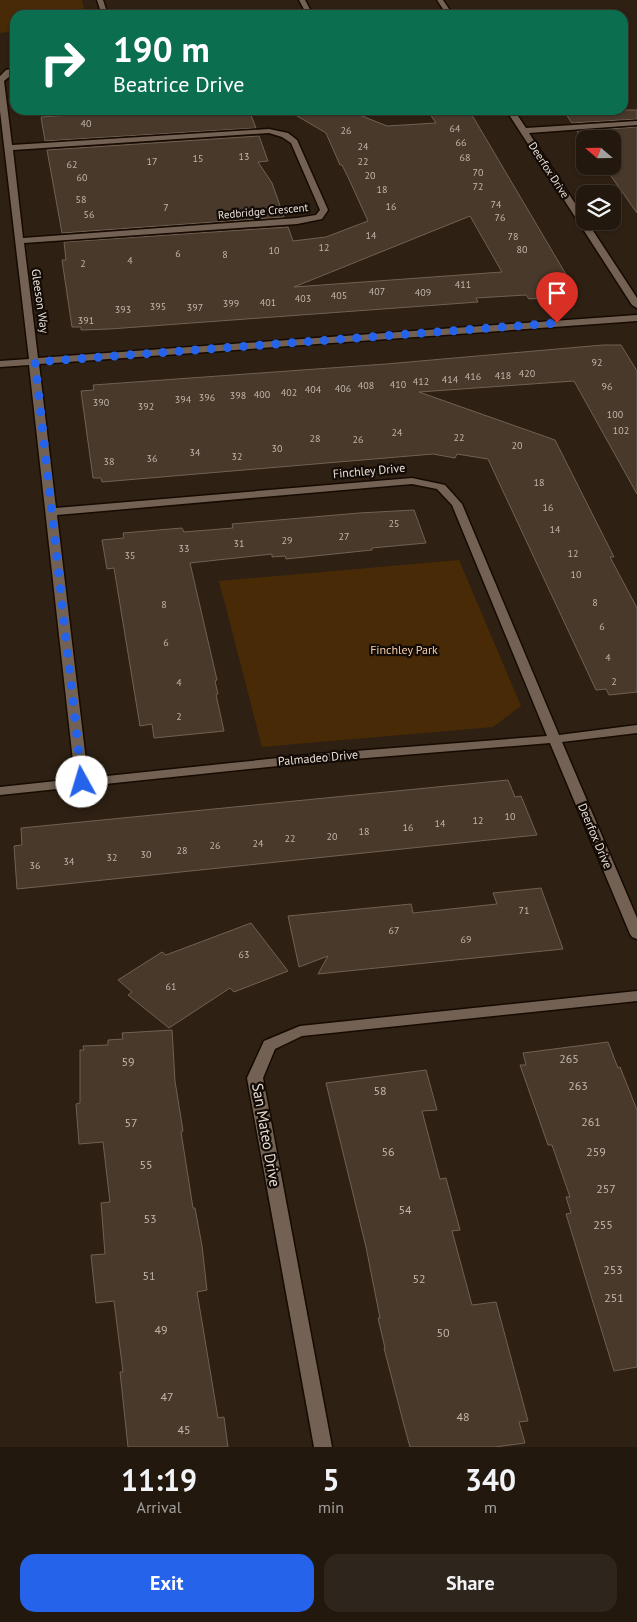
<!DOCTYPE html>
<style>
:root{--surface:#22180e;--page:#2e251c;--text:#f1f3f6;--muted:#a2a09e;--line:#3f372e;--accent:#2563eb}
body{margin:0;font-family:"PT Sans",sans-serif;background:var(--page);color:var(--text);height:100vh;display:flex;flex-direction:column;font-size:19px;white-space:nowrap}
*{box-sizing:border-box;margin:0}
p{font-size:16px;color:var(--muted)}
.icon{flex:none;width:28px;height:28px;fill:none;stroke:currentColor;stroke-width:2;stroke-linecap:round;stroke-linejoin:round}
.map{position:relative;height:1447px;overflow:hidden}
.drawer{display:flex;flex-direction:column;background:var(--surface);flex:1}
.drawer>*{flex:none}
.hud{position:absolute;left:10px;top:10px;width:618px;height:105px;border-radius:15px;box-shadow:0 1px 4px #0004,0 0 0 1px var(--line);background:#0b6e4f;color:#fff;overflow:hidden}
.needle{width:32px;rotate:290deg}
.buttons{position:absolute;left:576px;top:130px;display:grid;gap:10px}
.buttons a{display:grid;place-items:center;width:45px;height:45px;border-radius:10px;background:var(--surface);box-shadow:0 1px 4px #0004,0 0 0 1px var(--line);font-size:25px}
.pin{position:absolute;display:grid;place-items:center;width:42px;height:42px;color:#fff;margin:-51px -21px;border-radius:50% 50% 50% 0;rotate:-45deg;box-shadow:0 0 5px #0007}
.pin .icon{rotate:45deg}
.me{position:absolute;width:55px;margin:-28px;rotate:354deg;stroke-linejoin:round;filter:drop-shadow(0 0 4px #0008)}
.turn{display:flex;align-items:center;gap:18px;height:105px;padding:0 20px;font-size:22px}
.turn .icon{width:65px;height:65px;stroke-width:2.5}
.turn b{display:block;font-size:35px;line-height:42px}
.eta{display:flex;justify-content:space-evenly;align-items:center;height:85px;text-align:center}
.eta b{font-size:30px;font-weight:700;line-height:35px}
.button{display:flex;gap:10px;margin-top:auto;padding:10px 20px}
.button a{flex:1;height:58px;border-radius:15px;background:var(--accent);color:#fff;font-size:20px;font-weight:700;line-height:58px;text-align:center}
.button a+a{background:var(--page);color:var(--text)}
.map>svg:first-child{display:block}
</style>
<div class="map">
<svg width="637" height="1447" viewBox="0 0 637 1447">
<rect width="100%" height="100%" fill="#2e2013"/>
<!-- green -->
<path fill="#482a06" d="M0 0H82L85 15H15V31L0 33Z
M459 560 521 706 493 727 262 747 219 581Z"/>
<!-- building -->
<path fill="#49392b" stroke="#716152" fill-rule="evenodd" d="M149 110H249L256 128 45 141 41 117Z
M287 110H347L387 126 436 123 427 110H469L574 288H566L571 296 529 299 526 295 476 298 478 302 110 329 81 330V327H72L62 260H66L64 242 288 227 293 241 326 237 368 221 348 177 342 165H340L326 133ZM470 216 502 272 294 287Z
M563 110H637V119L572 123Z
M637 127V213L604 166H612V139L585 140 582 139 577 131Z
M259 136 268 161 258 162 272 183 284 217 62 233 47 150Z
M603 345H621L637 371V494L574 381 419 392 555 440 614 557H610L637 608V692L609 695 606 689 596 690 488 459 457 454 455 458 433 454 102 482 101 478H93L81 391 94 390 93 385 386 364Z
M414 510 426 543 372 548V550L286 559 285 556 272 557V554L190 563 217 680 215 681 218 694 216 695 224 731 154 738 152 724 140 726 114 568 107 569 102 540 124 538 123 533 182 528 184 532 233 528 232 524 359 513Z
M508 780 515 797 521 796 537 835 17 889 14 846 22 845 21 828Z
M541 888 563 949 318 974 328 956 299 967 288 916 411 904 413 913 497 904 493 893Z
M251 923 288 971 234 992 230 988 169 1028 128 995 132 992 118 980 162 952 166 955Z
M172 1030 175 1081 183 1131 181 1132 193 1208H195L202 1246 207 1290 197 1292 218 1418 224 1417 228 1447H128L120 1372H123L114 1301 96 1303 91 1255 105 1254 101 1203 110 1202 103 1142 79 1144 76 1104 80 1103V1050H84L83 1046 108 1045V1040L123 1039 122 1033Z
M608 1042 618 1068 620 1067 637 1110V1367L614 1371 566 1214 571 1213 566 1197H570L552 1145H548L520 1065H526L523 1053Z
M426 1070 437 1110 422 1111 440 1179 446 1178 460 1230 452 1231 472 1305 496 1302 528 1421 519 1422 525 1443 495 1447H410L405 1429 384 1348H385L378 1318H380L366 1247 326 1083Z"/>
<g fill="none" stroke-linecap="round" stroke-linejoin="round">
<defs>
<path id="minor" d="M97 0H103L108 15H102Z
M299 0H305L313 15H307Z
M437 0H443L453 15H447Z
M15 68V72L4 81 12 145 269 129 288 133 297 140 328 210 322 219 297 224 24 243 38 358 637 315V321L39 364 56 508 412 478 445 485 462 504 559 735 637 725V733L562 742 637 918V939L632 937 630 934 550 743 317 762 0 795V787L75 779 29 365 0 367V361L29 359 0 111V76L6 70ZM269 133 282 137 291 143 320 210 316 215 297 218 23 238 13 150ZM412 484 437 489 452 505 547 736 317 754 88 778 57 515Z
M506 110H514L526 128 637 121V125L529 133 637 298V308L632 305Z
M637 991V1001L302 1036 275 1049 263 1078 332 1447H314L247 1078 264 1041 300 1026Z"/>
</defs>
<!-- minor casing -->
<use href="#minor" stroke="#160a01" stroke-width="3"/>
<!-- minor -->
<use href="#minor" fill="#736253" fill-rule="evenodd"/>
</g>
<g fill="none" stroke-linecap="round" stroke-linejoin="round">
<!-- route -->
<path stroke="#2563eb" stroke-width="9" stroke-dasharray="0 16.2" d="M82 782 35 362 557 323"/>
</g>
<g text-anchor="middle" stroke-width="4.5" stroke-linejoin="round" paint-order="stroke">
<!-- number labels -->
<g font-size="10" fill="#c1b6ac">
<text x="86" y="127">40</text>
<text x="455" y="132">64</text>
<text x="346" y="134">26</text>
<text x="461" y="146">66</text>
<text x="363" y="150">24</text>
<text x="244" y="160">13</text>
<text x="465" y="161">68</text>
<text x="198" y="162">15</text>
<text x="152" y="165">17</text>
<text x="363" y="165">22</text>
<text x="72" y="168">62</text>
<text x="478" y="176">70</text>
<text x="370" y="179">20</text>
<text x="82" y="181">60</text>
<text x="478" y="190">72</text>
<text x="382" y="193">18</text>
<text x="81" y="203">58</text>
<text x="496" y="208">74</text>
<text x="391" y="210">16</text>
<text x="166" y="211">7</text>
<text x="89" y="218">56</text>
<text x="500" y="221">76</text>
<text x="371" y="239">14</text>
<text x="513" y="240">78</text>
<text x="324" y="251">12</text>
<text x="522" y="253">80</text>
<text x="274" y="254">10</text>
<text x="178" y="257">6</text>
<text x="225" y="258">8</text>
<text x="130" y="264">4</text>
<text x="83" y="267">2</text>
<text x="463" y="288">411</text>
<text x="377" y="295">407</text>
<text x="423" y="296">409</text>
<text x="339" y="299">405</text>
<text x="303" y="302">403</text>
<text x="268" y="306">401</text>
<text x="231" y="307">399</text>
<text x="158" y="310">395</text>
<text x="195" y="311">397</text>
<text x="123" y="313">393</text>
<text x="86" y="324">391</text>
<text x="597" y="366">92</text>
<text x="527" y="377">420</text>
<text x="503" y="379">418</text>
<text x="473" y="380">416</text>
<text x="450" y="383">414</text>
<text x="421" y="385">412</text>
<text x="398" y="388">410</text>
<text x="366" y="389">408</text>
<text x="607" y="390">96</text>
<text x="343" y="392">406</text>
<text x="313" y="393">404</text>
<text x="289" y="396">402</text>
<text x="262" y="398">400</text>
<text x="238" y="399">398</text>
<text x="207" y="401">396</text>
<text x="183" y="403">394</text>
<text x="101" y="406">390</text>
<text x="146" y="410">392</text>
<text x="615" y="418">100</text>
<text x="621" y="434">102</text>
<text x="397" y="436">24</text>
<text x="459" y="441">22</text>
<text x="315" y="442">28</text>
<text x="358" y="443">26</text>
<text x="517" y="449">20</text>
<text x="277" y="452">30</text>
<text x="195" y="456">34</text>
<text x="237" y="460">32</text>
<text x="152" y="462">36</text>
<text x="109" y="465">38</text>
<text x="539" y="486">18</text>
<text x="548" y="511">16</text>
<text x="394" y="527">25</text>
<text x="555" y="533">14</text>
<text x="344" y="540">27</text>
<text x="287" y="544">29</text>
<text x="239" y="547">31</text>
<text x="184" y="552">33</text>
<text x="573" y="557">12</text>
<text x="130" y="559">35</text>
<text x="576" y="578">10</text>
<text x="595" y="606">8</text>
<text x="164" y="608">8</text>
<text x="602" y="630">6</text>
<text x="166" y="646">6</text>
<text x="608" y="661">4</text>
<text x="614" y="685">2</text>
<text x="179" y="686">4</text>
<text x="179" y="720">2</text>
<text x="510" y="820">10</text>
<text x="478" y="824">12</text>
<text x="440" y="827">14</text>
<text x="408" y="831">16</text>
<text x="364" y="835">18</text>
<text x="332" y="840">20</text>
<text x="290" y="842">22</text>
<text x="258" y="847">24</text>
<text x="215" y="849">26</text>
<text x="182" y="854">28</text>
<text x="146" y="858">30</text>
<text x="112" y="861">32</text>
<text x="69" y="865">34</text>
<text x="35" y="869">36</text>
<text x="524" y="914">71</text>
<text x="394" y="934">67</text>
<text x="466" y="943">69</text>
<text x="244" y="958">63</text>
<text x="171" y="990">61</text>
</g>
<!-- far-street labels -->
<g font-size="11" fill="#e9dfd7" stroke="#120b06">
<text transform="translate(549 170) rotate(57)" y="4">Deerfox Drive</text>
<text transform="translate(263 211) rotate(-5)" y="4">Redbridge Crescent</text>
</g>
<!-- street labels -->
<g font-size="12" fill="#e9dfd7" stroke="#120b06">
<text transform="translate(40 301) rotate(82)" y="4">Gleeson Way</text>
<text transform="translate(369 471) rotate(-5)" y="4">Finchley Drive</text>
<text transform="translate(318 758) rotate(-5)" y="4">Palmadeo Drive</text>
<text transform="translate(595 836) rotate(67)" y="4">Deerfox Drive</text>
</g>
<!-- park labels -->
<g font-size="12" fill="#f5cca6" stroke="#120b06">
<text x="404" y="654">Finchley Park</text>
</g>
<!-- near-number labels -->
<g font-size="12" fill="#c1b6ac">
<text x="569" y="1063">265</text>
<text x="128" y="1066">59</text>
<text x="578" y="1090">263</text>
<text x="380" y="1095">58</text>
<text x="591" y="1126">261</text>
<text x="131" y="1127">57</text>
<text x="388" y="1156">56</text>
<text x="596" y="1156">259</text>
<text x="146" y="1169">55</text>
<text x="606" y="1193">257</text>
<text x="405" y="1214">54</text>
<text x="150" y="1223">53</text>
<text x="603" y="1229">255</text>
<text x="613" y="1274">253</text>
<text x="149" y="1280">51</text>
<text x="419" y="1283">52</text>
<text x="614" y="1302">251</text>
<text x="161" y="1334">49</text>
<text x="443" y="1337">50</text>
<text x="167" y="1401">47</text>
<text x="463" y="1421">48</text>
<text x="184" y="1434">45</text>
</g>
<!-- near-street labels -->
<g font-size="15" fill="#e9dfd7" stroke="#120b06">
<text transform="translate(266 1135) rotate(80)" y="5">San Mateo Drive</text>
</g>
</g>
</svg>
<div class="buttons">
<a><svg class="needle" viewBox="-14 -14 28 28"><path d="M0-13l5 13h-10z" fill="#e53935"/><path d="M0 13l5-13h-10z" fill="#a2a09e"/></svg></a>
<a><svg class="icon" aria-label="layers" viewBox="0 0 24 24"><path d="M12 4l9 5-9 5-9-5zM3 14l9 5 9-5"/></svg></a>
</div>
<div class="pin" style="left:557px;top:323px;background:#d93025"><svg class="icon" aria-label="arrive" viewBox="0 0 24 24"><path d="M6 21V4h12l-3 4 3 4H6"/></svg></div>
<svg class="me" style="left:82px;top:782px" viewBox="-20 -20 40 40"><circle r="19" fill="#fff"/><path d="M0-13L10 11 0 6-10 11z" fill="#2563eb"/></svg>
<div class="hud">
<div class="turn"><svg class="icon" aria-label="right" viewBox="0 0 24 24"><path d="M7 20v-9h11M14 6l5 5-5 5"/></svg><div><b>190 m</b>Beatrice Drive</div></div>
</div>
</div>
<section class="drawer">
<div class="eta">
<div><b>11:19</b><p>Arrival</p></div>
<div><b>5</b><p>min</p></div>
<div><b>340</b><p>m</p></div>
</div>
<div class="button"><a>Exit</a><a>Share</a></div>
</section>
